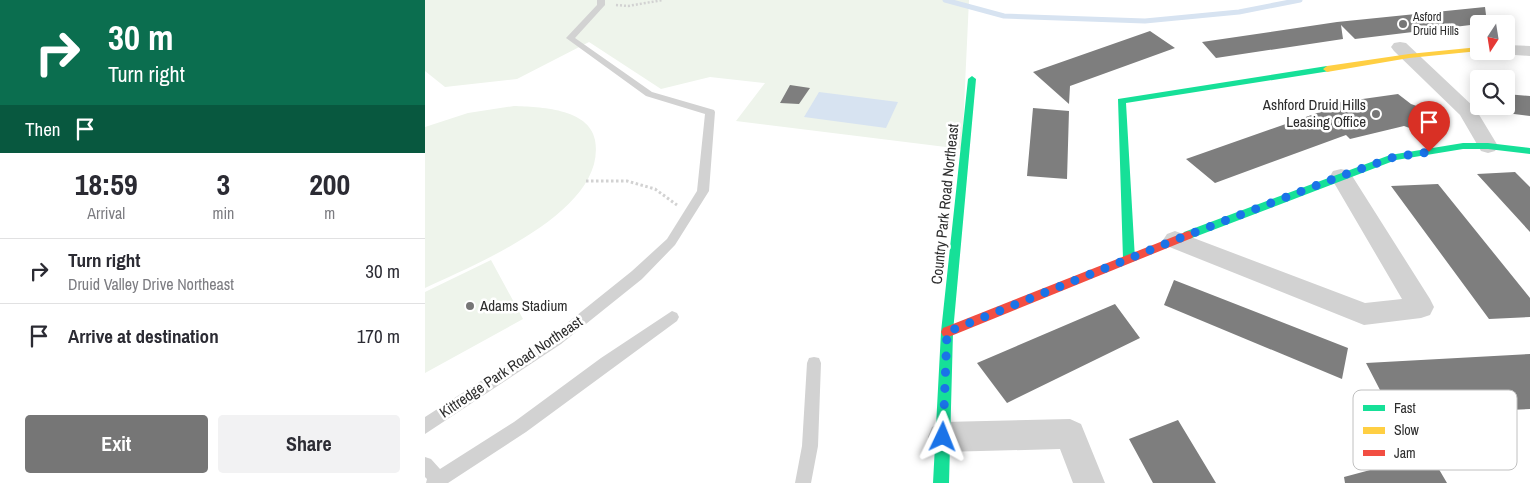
<!DOCTYPE html>
<style>
:root{--surface:#fff;--page:#f2f2f3;--text:#2b2b33;--muted:#7c7c81;--line:#e1e1e2;--accent:#767676}
body{margin:0;font-family:"Archivo Narrow",sans-serif;background:var(--page);color:var(--text);height:100vh;display:flex;flex-direction:column;font-size:19px;white-space:nowrap}
*{box-sizing:border-box;margin:0}
p{font-size:16px;color:var(--muted)}
.icon{flex:none;width:28px;height:28px;fill:none;stroke:currentColor;stroke-width:2;stroke-linecap:round;stroke-linejoin:round}
.map{position:relative;flex:1;overflow:hidden}
.drawer{display:flex;flex-direction:column;background:var(--surface);width:425px}
.drawer>*{flex:none}
.guide{background:#0b6e4f;color:#fff;overflow:hidden}
.needle{width:32px;rotate:192deg}
.fabs{position:absolute;left:1045px;top:15px;display:grid;gap:10px}
.fabs a{display:grid;place-items:center;width:45px;height:45px;border-radius:5px;background:var(--surface);box-shadow:0 2px 12px #0003;font-size:25px}
.pin{position:absolute;display:grid;place-items:center;width:42px;height:42px;color:#fff;margin:-51px -21px;border-radius:50% 50% 50% 0;rotate:-45deg;box-shadow:0 0 5px #0007}
.pin .icon{rotate:45deg}
.me{position:absolute;width:55px;margin:-28px;rotate:2deg;stroke-linejoin:round;filter:drop-shadow(0 0 4px #0008)}
.turn{display:flex;align-items:center;gap:18px;height:105px;padding:0 25px;font-size:22px}
.turn .icon{width:65px;height:65px;stroke-width:2.5}
.turn b{display:block;font-size:35px;line-height:42px}
.then{display:flex;align-items:center;height:48px;padding:0 25px;background:#0003;gap:10px;font-size:19px}
.eta{display:flex;justify-content:space-evenly;align-items:center;height:85px;text-align:center}
.eta b{font-size:30px;font-weight:700;line-height:35px}
.button{display:flex;gap:10px;margin-top:auto;padding:10px 25px}
.button a{flex:1;height:58px;border-radius:5px;background:var(--accent);color:#fff;font-size:20px;font-weight:700;line-height:58px;text-align:center}
.button a+a{background:var(--page);color:var(--text)}
ul{padding:0;list-style:none}
li{display:flex;align-items:center;gap:15px;height:65px;padding:0 25px;border-top:1px solid var(--line)}
li div{flex:1}
li b{display:block;font-size:19px}
li em{font-style:normal}
main{display:flex;flex:1;min-height:0}
.map>svg:first-child{display:block}
</style>
<main>
<section class="drawer">
<div class="guide">
<div class="turn"><svg class="icon" aria-label="right" viewBox="0 0 24 24"><path d="M7 20v-9h11M14 6l5 5-5 5"/></svg><div><b>30 m</b>Turn right</div></div>
<div class="then">Then<svg class="icon" aria-label="arrive" viewBox="0 0 24 24"><path d="M6 21V4h12l-3 4 3 4H6"/></svg></div>
</div>
<div class="eta">
<div><b>18:59</b><p>Arrival</p></div>
<div><b>3</b><p>min</p></div>
<div><b>200</b><p>m</p></div>
</div>
<ul>
<li><svg class="icon" aria-label="right" viewBox="0 0 24 24"><path d="M7 20v-9h11M14 6l5 5-5 5"/></svg><div><b>Turn right</b><p>Druid Valley Drive Northeast</p></div><em>30 m</em></li>
<li><svg class="icon" aria-label="arrive" viewBox="0 0 24 24"><path d="M6 21V4h12l-3 4 3 4H6"/></svg><div><b>Arrive at destination</b></div><em>170 m</em></li>
</ul>
<div class="button"><a>Exit</a><a>Share</a></div>
</section>
<div class="map">
<svg width="1105" height="483" viewBox="0 0 1105 483">
<rect width="100%" height="100%" fill="#fff"/>
<!-- green -->
<path fill="#eef4eb" d="M0 0H544L537 149 311 121 340 83 285 77 236 89 164 42 92 79 20 87 0 71Z
M89 106C114 107 164 108 170 140 183 211 51 264 0 288V127L43 113Z
M66 260 98 319 0 373V292Z"/>
<!-- water -->
<path fill="#d7e3f1" d="M394 92 473 102 461 128 379 117Z"/>
<g fill="none" stroke-linecap="round" stroke-linejoin="round">
<!-- stream -->
<path stroke="#d7e3f1" stroke-width="5" d="M520 0 579 16 720 21 814 12 875 0"/>
</g>
<!-- building -->
<path fill="#7e7e7e" d="M1060 7 1062 23 930 39 916 25 918 39 791 58 777 42 912 22Z
M725 31 750 48 645 86 644 104 608 72Z
M365 85 385 88 374 104 355 103Z
M973 94 986 104 1006 111 993 131 979 126 925 139 921 135 790 183 761 159 895 112 888 106Z
M1081 94 1105 96V116L1081 113Z
M608 108 644 111 642 179 602 176Z
M1090 172 1105 187V232L1052 174Z
M1013 184 1105 298V317L1064 319 966 186Z
M749 280 923 348 917 379 739 305Z
M690 304 715 338 582 403 552 363Z
M1105 354V409L968 415 941 363Z
M753 420 791 483H728L704 439Z
M1005 454 1022 483H920L919 477Z"/>
<g fill="none" stroke-linecap="round" stroke-linejoin="round">
<!-- path-far1 -->
<path stroke="#d2d2d2" stroke-width="2.5" stroke-dasharray="2 2" stroke-linecap="butt" d="M191 5 203 6 238 0"/>
<!-- path -->
<path stroke="#d2d2d2" stroke-width="3" stroke-dasharray="2.5 2.5" stroke-linecap="butt" d="M161 181H202L230 189 252 205"/>
<!-- lane -->
<path fill="#d2d2d2" fill-rule="evenodd" d="M172 0H180V5L150 38 227 92 289 110 290 112 284 191 250 245 217 279 136 344 0 434V417L126 336 207 271 242 239 272 191 280 114 221 96 141 38 172 5Z
M247 311 252 313 254 317 252 321 101 432 23 483H1L2 479 0 477V457L6 459 15 469 89 422 176 358Z
M389 357 394 358 396 363 393 446 386 483H370L377 446 382 363 384 358Z"/>
<!-- street -->
<path fill="#d2d2d2" fill-rule="evenodd" d="M975 42 981 43 1050 108 1073 146 1070 151 1063 153 1056 151 1035 115 969 51 966 47 969 43Z
M1081 45 1105 46V56L1075 54 1073 51H1081Z
M916 169 924 171 1005 299 1009 307 1005 315 996 318 939 325 742 246 738 240 742 234 750 231 758 234 940 303 977 299 905 176 908 171Z
M645 419 656 424 680 483H648L635 449 518 452 507 447 503 437 507 427 518 422Z"/>
<!-- fast -->
<path fill="#16e098" fill-rule="evenodd" d="M902 66 906 69 905 71 701 103 710 259 708 262H700L698 259 693 99Z
M547 76 551 79 528 332 524 483H508L516 332 543 79Z
M1038 143H1063L1105 148V154L1063 149H1038L971 160 767 238 763 239 757 235 759 232 965 155Z"/>
<!-- slow -->
<path fill="#ffcf43" fill-rule="evenodd" d="M1054 47V51L984 58 902 72 898 69 902 66 984 54Z"/>
<!-- jam -->
<path fill="#f24e42" fill-rule="evenodd" d="M763 231 767 232 769 235 767 238 526 336 522 337 518 336 516 332 518 328Z"/>
</g>
<g fill="none" stroke-linecap="round" stroke-linejoin="round">
<!-- route -->
<path stroke="#1a73e8" stroke-width="9" stroke-dasharray="0 16.2" d="M518 437 522 332 750 240 916 176 969 157 1004 152"/>
</g>
<!-- markers -->
<g fill="#767676" stroke="#fff" stroke-width="2">
<circle cx="978" cy="24" r="5"/>
<circle cx="951" cy="114" r="5"/>
<circle cx="45" cy="306" r="5"/>
</g>
<g text-anchor="middle" stroke-width="5" stroke-linejoin="round" paint-order="stroke">
<!-- far-poi labels -->
<g font-size="12" fill="#2d2d2d" stroke="#fff" text-anchor="start">
<text x="988" y="21">Asford<tspan x="988" dy="14">Druid Hills</tspan></text>
</g>
<!-- poi labels -->
<g font-size="15" fill="#2d2d2d" stroke="#fff" text-anchor="end">
<text x="941" y="110">Ashford Druid Hills<tspan x="941" dy="17">Leasing Office</tspan></text>
<text x="55" y="311" text-anchor="start">Adams Stadium</text>
</g>
<!-- street labels -->
<g font-size="15" fill="#2d2d2d" stroke="#fff">
<text transform="translate(520 204) rotate(-84)" y="5">Country Park Road Northeast</text>
<text transform="translate(86 367) rotate(-34)" y="5">Kittredge Park Road Northeast</text>
</g>
</g>
<!-- legend -->
<rect x="928" y="390" width="164" height="80" rx="8" fill="#fff" stroke="#c0c0c0" stroke-width="1"/>
<rect x="938" y="405" width="22" height="6" fill="#16e098"/>
<rect x="938" y="427" width="22" height="7" fill="#ffcf43"/>
<rect x="938" y="450" width="22" height="6" fill="#f24e42"/>
<g font-size="14" fill="#2d2d2d">
<text x="969" y="413">Fast</text>
<text x="969" y="435">Slow</text>
<text x="969" y="458">Jam</text>
</g>
</svg>
<div class="fabs">
<a><svg class="needle" viewBox="-14 -14 28 28"><path d="M0-13l5 13h-10z" fill="#e53935"/><path d="M0 13l5-13h-10z" fill="#7c7c81"/></svg></a>
<a><svg class="icon" aria-label="search" viewBox="0 0 24 24"><circle cx="10" cy="10" r="6"/><path d="M15 15l6 6"/></svg></a>
</div>
<div class="pin" style="left:1004px;top:152px;background:#d93025"><svg class="icon" aria-label="arrive" viewBox="0 0 24 24"><path d="M6 21V4h12l-3 4 3 4H6"/></svg></div>
<svg class="me" style="left:518px;top:437px" viewBox="-20 -20 40 40"><path d="M0-17L14 15 0 8-14 15z" fill="#1a73e8" stroke="#fff" stroke-width="4"/></svg>
</div>
</main>
